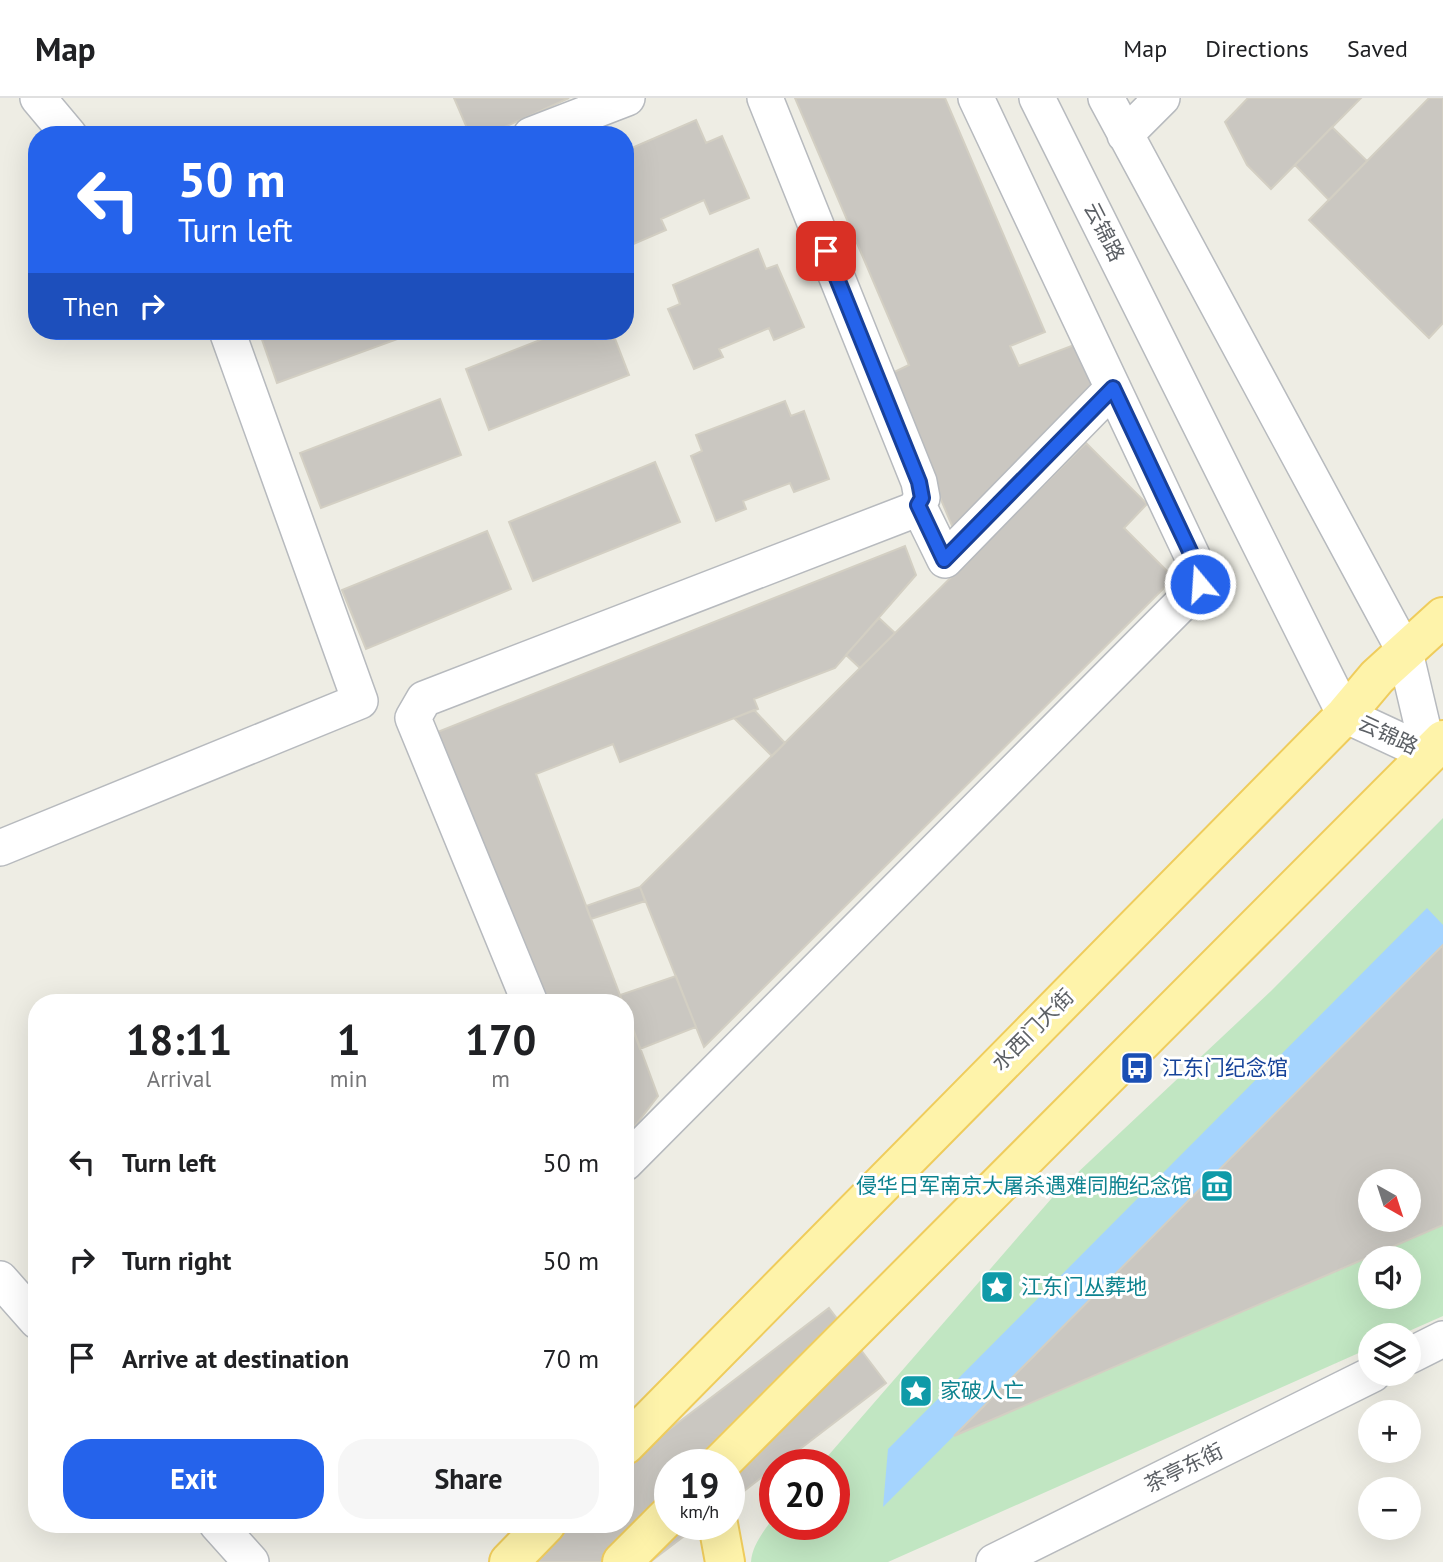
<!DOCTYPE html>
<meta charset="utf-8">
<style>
:root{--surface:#fff;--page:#f6f6f6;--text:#202124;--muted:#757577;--line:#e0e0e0;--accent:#2563eb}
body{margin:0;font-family:"PT Sans","Noto Sans SC",sans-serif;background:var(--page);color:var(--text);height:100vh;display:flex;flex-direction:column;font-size:26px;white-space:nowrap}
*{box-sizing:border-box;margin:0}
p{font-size:23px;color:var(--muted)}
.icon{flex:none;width:38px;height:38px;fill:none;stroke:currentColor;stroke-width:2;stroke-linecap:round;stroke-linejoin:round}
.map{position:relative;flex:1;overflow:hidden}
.drawer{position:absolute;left:28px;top:896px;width:606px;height:539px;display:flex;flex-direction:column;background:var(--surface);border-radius:28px;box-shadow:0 7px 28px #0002}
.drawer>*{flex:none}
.top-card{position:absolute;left:28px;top:28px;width:606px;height:214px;border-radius:28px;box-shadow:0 7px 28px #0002;background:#2563eb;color:#fff;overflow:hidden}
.needle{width:46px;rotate:141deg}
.fabs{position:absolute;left:1358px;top:1071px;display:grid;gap:14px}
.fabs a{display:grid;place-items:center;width:63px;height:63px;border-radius:50%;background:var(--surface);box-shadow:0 7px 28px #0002;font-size:35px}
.speed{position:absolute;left:654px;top:1351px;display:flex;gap:14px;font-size:35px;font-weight:700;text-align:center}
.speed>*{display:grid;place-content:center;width:91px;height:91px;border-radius:50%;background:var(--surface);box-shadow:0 7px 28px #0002;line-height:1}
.speed small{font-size:18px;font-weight:400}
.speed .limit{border:10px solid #d22;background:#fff;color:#111}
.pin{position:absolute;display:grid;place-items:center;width:60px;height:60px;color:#fff;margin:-30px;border-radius:14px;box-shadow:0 4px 10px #0006}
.me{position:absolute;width:77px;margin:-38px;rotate:342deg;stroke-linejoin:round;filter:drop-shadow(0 0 5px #0008)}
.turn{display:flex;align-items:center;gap:24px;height:147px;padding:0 35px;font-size:32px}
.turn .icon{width:91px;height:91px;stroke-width:2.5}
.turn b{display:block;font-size:49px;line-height:60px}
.then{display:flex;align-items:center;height:66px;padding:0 35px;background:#0003;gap:14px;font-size:26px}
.eta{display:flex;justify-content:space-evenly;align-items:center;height:119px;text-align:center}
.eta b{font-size:42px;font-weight:700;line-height:49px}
.action{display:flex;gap:14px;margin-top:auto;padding:14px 35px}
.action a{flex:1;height:80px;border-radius:28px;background:var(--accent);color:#fff;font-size:28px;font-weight:700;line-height:80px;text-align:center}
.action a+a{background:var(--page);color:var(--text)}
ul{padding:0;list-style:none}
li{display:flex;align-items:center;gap:21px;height:98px;padding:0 35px}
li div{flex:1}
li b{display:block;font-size:26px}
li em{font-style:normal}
header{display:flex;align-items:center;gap:42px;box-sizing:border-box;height:98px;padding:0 35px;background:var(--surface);border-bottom:2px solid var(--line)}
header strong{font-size:33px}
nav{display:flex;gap:38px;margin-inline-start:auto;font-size:24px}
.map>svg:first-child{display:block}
</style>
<header>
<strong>Map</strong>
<nav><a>Map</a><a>Directions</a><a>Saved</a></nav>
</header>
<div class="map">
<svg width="1443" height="1464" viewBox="0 0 1443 1464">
<rect width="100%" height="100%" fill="#eeede4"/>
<!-- green -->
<path fill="#c1e6c2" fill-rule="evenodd" d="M1443 720V1218L1400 1237H1370V1250L888 1464H751C752 1447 765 1431 775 1418V1426H835V1367H820L1058 1093 1271 893ZM1370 1083H1409V1122H1370ZM1370 1160H1409V1199H1370Z"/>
<!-- water -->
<path fill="#a5d4fe" d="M1427 810 1443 827V847L883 1409 888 1351Z"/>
<!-- building -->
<path fill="#cac7c1" stroke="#d3cfc3" stroke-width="2" fill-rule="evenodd" d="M454 0H569L487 37H470Z
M795 0H945L1045 234 1010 248 1019 268 1082 244 1101 287 956 437 888 277 909 267Z
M1248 0H1361L1271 91 1247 67 1225 24Z
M1429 0H1443V225L1429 240 1309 122Z
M696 22 706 45 722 38 749 100 710 116 704 102 661 121 666 132 629 148 625 139V53Z
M1332 29 1367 63 1329 102 1295 67Z
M758 151 766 171 777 167 804 229 774 242 769 230 719 251 723 259 694 271 668 211 680 206 673 187Z
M259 233H413L414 235 277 285Z
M563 233H612L629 277 489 332 466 271Z
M440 301 461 357 321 410 300 355Z
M785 303 791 318 804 313 829 381 794 394 790 385 743 403 746 411 716 423 691 358 702 353 696 337Z
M1086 345 1147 406 1124 430 1174 480 704 949 640 789Z
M655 364 680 424 533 483 509 424Z
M487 433 511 491 366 551 342 492Z
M905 448 916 477 835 570 754 601 758 611 620 664 613 646 536 676 623 905H542L435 635Z
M879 520 895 535 860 570 846 557Z
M754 612 785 645 772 658 734 620Z
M640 789 645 803 591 821 586 808Z
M1443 847V1127L954 1338ZM1370 1083H1409V1122H1370Z
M676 878 696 929 640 951 620 897Z
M625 909 658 998 628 1037 625 1039Z
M829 1210 886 1285 779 1367H775V1369L730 1404V1367H670V1426H700L650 1464H494L544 1426H625V1365Z"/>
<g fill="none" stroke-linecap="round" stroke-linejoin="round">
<defs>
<path id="minor" d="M38 0 69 37
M1037 0 1345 617 1429 656
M1106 0 1405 554 1429 656
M531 37 627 0
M1125 37 1162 0
M918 407 945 462 1113 290
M0 750 360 603 227 233
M530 905 413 620 424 601 914 412 922 400 919 384 765 0
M625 1065 1201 486 1196 466 976 0
M0 1181 37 1223
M1409 1258 1443 1241
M217 1426 251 1464
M994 1464 1373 1276"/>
<path id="major" d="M625 1347 1345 617 1377 579 1443 519
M719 1367 1443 642
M718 1426 725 1464
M509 1464 546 1426
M622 1464 670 1416"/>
</defs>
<!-- minor casing -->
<use href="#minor" stroke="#b7babe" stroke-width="38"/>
<!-- major casing -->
<use href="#major" stroke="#efcc5c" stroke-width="42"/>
<!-- minor -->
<use href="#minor" stroke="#fff" stroke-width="35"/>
<!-- major -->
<use href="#major" stroke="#fef3aa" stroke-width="38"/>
</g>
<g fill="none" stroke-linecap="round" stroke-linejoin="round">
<defs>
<path id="route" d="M826 153 919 384 922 400 918 407 944 462 1113 290 1196 466 1200 486"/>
</defs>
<!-- route casing -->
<use href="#route" stroke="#184099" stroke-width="18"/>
<!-- route -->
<use href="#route" stroke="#2563eb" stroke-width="12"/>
</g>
<!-- icons -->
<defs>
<symbol id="bus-square" viewBox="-11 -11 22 22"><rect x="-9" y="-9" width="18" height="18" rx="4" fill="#1a4fb4" stroke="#fff"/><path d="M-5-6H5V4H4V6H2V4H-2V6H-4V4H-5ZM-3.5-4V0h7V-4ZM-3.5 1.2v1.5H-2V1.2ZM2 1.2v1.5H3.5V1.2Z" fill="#fff"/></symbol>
<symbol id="museum-square" viewBox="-11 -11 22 22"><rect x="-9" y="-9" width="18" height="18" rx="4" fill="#0f9aa8" stroke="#fff"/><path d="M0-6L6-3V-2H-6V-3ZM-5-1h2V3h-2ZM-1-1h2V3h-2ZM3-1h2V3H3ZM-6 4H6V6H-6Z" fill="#fff"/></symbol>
<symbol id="sight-square" viewBox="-11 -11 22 22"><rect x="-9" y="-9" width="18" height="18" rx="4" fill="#0f9aa8" stroke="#fff"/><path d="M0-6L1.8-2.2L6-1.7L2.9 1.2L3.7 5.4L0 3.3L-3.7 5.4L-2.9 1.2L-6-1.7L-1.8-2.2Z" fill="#fff"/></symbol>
</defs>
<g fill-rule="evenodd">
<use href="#bus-square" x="1118" y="951" width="38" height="38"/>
<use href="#museum-square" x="1198" y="1069" width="38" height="38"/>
<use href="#sight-square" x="978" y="1170" width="38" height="38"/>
<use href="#sight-square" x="897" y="1274" width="38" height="38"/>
</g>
<g text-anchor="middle" stroke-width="6" stroke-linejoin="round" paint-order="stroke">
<!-- street labels -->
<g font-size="21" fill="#5c6065" stroke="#fff">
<text transform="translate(1104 134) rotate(63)" y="7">云锦路</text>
<text transform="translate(1388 637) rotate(25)" y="7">云锦路</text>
<text transform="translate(1033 932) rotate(-45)" y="7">水西门大街</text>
<text transform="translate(1184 1370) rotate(-26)" y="7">茶亭东街</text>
</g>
<!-- transit labels -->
<g font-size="21" fill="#164399" stroke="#fff" text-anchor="start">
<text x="1162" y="977">江东门纪念馆</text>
</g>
<!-- culture labels -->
<g font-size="21" fill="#0d838f" stroke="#fff" text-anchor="start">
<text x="1192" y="1095" text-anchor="end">侵华日军南京大屠杀遇难同胞纪念馆</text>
<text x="1021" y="1196">江东门丛葬地</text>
<text x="940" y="1300">家破人亡</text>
</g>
</g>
</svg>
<div class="fabs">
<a><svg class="needle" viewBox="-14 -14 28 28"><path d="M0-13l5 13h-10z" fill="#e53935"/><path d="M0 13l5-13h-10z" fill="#757577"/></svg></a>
<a><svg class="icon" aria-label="sound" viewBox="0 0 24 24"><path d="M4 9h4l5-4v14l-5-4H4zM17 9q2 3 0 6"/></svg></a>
<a><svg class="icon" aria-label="layers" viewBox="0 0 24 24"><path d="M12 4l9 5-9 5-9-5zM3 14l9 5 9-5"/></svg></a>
<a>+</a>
<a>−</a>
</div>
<div class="speed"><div>19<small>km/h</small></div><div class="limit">20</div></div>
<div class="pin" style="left:826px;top:153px;background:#d93025"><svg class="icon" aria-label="arrive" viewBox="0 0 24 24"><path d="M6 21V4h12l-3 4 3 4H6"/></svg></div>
<svg class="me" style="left:1200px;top:486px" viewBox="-20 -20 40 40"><circle r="17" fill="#2563eb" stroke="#fff" stroke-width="3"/><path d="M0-11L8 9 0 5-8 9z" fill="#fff"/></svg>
<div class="top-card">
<div class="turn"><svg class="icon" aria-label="left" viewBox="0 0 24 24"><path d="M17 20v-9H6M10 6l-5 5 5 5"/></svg><div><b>50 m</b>Turn left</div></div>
<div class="then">Then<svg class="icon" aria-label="right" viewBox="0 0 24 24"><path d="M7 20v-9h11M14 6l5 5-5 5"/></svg></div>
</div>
<section class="drawer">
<div class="eta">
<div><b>18:11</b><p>Arrival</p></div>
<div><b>1</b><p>min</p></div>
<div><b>170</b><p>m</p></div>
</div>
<ul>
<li><svg class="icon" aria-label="left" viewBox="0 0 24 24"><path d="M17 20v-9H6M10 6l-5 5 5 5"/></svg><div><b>Turn left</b></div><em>50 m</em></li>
<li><svg class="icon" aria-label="right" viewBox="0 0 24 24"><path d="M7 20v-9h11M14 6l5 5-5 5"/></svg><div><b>Turn right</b></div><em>50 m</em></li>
<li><svg class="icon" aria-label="arrive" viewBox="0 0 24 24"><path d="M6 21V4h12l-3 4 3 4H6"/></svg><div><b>Arrive at destination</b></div><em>70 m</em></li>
</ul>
<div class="action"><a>Exit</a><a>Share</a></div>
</section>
</div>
